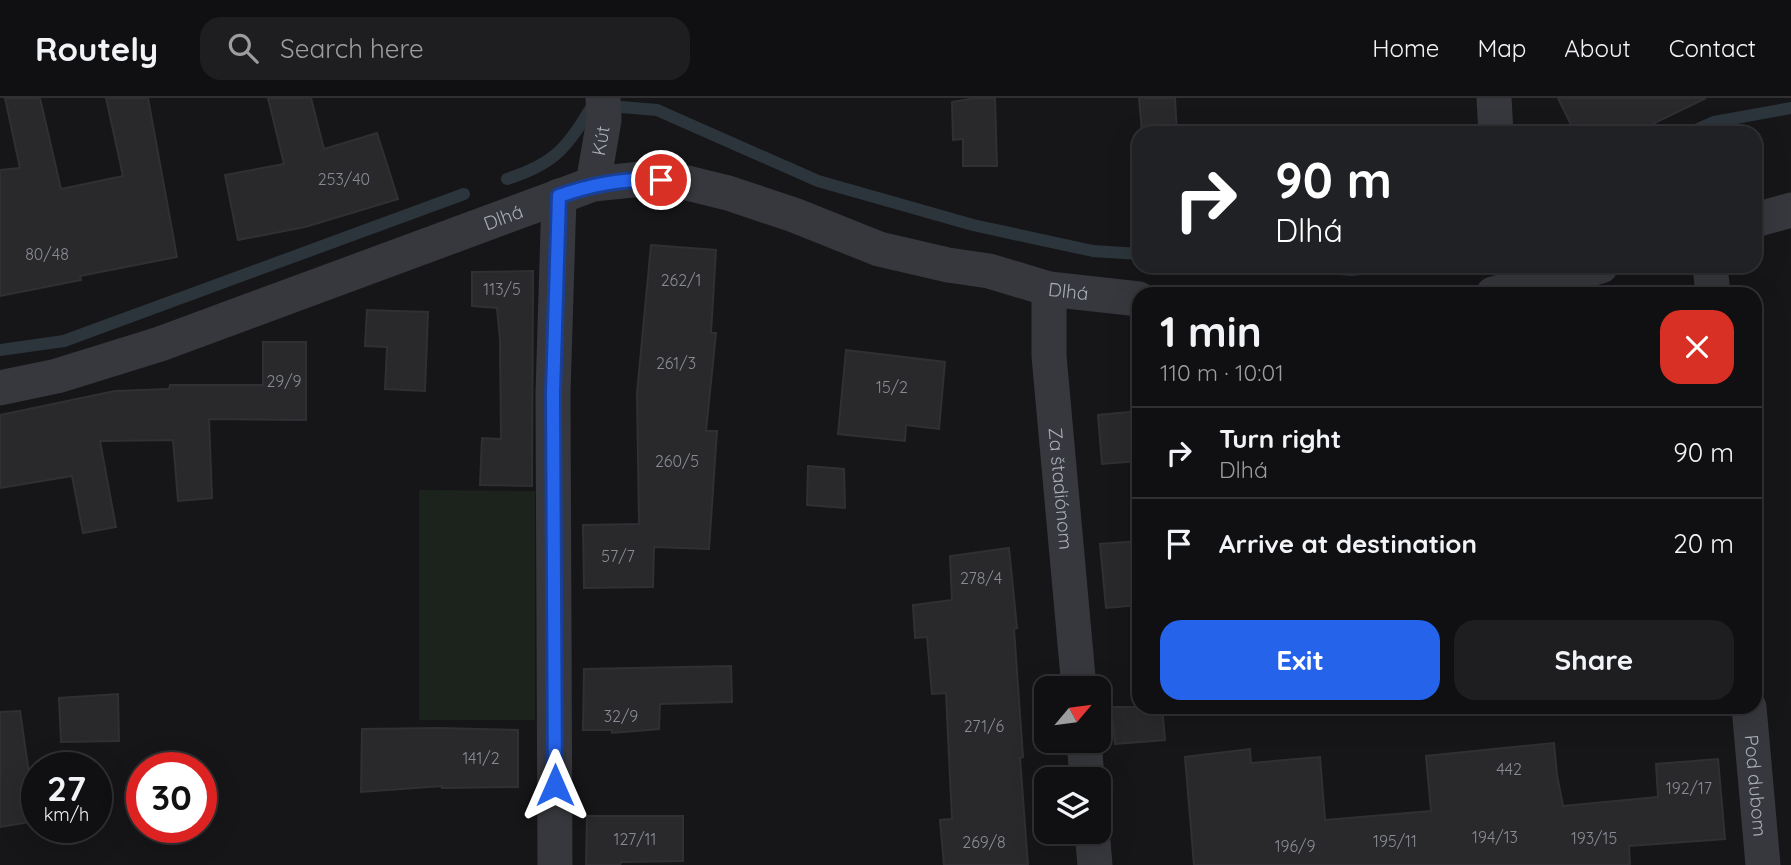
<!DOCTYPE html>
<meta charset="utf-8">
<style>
:root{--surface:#101012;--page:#1e1e20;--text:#f1f3f6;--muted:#9c9d9f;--line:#303032;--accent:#2563eb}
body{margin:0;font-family:Quicksand,sans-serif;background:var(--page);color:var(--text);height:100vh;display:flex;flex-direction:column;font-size:26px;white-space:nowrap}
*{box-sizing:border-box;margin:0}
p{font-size:23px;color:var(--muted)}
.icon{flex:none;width:38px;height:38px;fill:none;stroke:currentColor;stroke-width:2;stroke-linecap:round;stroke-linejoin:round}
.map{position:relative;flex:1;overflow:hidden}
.sheet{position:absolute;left:1132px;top:189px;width:630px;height:427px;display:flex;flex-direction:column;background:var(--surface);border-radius:21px;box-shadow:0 7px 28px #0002,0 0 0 2px var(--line)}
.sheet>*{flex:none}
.guide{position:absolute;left:1132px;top:28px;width:630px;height:147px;border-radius:21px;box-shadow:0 7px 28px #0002,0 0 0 2px var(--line);background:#202124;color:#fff;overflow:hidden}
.needle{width:46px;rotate:61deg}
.tools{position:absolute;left:1034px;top:578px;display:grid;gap:14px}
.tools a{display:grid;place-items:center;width:77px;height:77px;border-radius:14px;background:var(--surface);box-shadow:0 7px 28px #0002,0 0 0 2px var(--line);font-size:35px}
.speed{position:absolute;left:21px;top:654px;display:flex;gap:14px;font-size:35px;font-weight:700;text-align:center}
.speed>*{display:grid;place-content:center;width:91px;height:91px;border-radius:50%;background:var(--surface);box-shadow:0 7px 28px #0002,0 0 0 2px var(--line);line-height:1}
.speed small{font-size:18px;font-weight:400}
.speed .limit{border:10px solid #d22;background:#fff;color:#111}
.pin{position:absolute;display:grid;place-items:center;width:60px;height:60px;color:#fff;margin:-30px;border:4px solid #fff;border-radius:50%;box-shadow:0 2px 7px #0007}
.me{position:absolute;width:77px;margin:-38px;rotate:0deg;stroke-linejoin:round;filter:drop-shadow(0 0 5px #0008)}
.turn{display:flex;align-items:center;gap:24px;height:147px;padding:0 28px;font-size:32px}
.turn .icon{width:91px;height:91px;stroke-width:2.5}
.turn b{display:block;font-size:49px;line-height:60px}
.round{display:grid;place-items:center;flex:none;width:74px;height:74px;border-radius:21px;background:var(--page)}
.overview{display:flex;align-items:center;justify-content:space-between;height:119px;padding:0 28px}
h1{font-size:42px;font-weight:700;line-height:52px}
.button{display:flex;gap:14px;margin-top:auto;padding:14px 28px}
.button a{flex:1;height:80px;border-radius:21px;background:var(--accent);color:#fff;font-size:28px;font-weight:700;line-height:80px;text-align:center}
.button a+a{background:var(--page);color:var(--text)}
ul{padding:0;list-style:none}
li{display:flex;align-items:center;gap:21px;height:91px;padding:0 28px;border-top:2px solid var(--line)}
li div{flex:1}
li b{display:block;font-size:26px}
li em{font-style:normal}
header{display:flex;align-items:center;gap:42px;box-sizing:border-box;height:98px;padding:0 35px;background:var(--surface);border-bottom:2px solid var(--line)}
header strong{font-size:33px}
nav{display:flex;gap:38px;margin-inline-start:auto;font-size:24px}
.search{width:490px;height:63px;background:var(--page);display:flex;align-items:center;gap:18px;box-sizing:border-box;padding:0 24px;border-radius:21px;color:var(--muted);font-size:26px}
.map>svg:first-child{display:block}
</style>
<header>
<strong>Routely</strong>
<div class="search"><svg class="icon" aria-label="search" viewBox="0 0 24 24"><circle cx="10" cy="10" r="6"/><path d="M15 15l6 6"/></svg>Search here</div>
<nav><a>Home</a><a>Map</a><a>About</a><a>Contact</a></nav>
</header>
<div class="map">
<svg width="1791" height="767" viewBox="0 0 1791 767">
<rect width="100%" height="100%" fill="#161618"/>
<!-- green -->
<path fill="#1c231d" d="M419 392 535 393V622H419Z"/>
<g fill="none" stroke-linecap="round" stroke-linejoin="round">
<!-- stream -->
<path stroke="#2c353c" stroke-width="12" d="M1689 35 1714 24 1791 10
M507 81C551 67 566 52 589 13L621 9 657 12 818 83 973 127 1093 153 1139 156
M1305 168 1351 172 1391 168
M0 252 64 243 464 96"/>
</g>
<!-- building -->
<path fill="#29292c" stroke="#303034" stroke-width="2" d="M5 0H40L61 91 123 78 106 0H148L177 159 80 178 81 182 0 198V72L20 70Z
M268 0H311L324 51 377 35 398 101 305 129 238 142 225 77 284 66Z
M975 0H995L997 68H963V41L953 42 952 4Z
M1139 0H1175L1177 35H1142Z
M1558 0H1706L1634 35H1575Z
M651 147 716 152 711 235H716L706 333H717L709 451 654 449 653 489 584 490 583 427 639 426 637 295Z
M533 173 532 388 480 387 482 340 501 341 500 242 497 210 472 208V174Z
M367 212 428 214 425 293 385 291 387 249 365 248Z
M263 244H306V322L209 321 212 400 178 403 173 342 100 343 116 429 83 435 72 378 0 390V317L115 293 169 291 170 287H263Z
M846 252 945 264 939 331 906 327 905 343 838 336Z
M1139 313V363L1102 366 1098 317Z
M808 368 844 371 845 410 807 407Z
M1139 443V507L1106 510 1100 446Z
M1009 450 1017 530 1014 531 1023 659 1020 660 1028 767H944L940 722 952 721 946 595 932 596 927 539 915 540 913 507 952 502 950 458Z
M731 568 732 604 660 606 659 631 612 635V632H583L584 571Z
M118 596 119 643 61 644 59 600Z
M1111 609H1162L1165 642 1115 646Z
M20 613 36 723 0 729V614Z
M439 630 518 632V689L442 690V688L361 694 362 631Z
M1554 645 1557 677 1563 708 1658 699 1656 666 1718 661 1725 741 1629 748 1630 767H1194L1185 659 1250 651 1251 665 1320 659 1325 722 1431 713 1426 658Z
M587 718H683V763L621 764 620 767H586Z"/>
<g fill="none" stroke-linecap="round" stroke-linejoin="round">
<!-- street -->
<g stroke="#37383d" stroke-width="35">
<path d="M1494 0 1496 35"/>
<path id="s1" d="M593 86 604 22 603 0"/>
<path d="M1755 122 1791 112"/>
<path d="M1710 168 1713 196"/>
<path id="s2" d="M1049 191V258L1079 590"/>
<path d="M1493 196 1601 168"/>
<path id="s3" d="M0 290 57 278 160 246 593 86 642 81 679 83 728 95 794 117 879 151 948 167 989 173 1049 191 1139 201"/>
<path id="s4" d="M1749 609 1763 767"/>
<path d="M1084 642 1087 681"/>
<path d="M1092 733 1095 767"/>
<path d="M555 767 553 295 559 98"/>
</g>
</g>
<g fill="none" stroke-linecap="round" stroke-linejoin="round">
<defs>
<path id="route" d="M555 687 553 295 559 98C592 86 625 80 661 82"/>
</defs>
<!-- route casing -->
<use href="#route" stroke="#184099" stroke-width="18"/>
<!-- route -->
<use href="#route" stroke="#2563eb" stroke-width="12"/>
</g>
<g text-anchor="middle" stroke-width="7" stroke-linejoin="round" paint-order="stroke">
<!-- number labels -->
<g font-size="16" fill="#888b94">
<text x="344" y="87">253/40</text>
<text x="47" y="162">80/48</text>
<text x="681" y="188">262/1</text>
<text x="502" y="197">113/5</text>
<text x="676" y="271">261/3</text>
<text x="284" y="289">29/9</text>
<text x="892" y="295">15/2</text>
<text x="677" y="369">260/5</text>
<text x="618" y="464">57/7</text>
<text x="981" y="486">278/4</text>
<text x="621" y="624">32/9</text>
<text x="984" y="634">271/6</text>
<text x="481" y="666">141/2</text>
<text x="1509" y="677">442</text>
<text x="1689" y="696">192/17</text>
<text x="1495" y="745">194/13</text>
<text x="1594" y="746">193/15</text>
<text x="635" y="747">127/11</text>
<text x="1395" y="749">195/11</text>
<text x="984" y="750">269/8</text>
<text x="1295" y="754">196/9</text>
</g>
<!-- street labels -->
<g font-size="19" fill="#a8adb8" stroke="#111113">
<text dy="7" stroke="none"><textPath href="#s1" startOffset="44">Kút</textPath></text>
<text dy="7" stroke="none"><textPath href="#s3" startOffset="532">Dlhá</textPath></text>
<text dy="7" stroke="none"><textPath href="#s3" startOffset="1120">Dlhá</textPath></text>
<text dy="7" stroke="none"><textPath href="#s2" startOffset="200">Za štadiónom</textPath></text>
<text dy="7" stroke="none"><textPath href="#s4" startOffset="79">Pod dubom</textPath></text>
</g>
</g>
</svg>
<div class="tools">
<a><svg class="needle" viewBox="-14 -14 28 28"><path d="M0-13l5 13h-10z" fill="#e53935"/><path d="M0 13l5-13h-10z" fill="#9c9d9f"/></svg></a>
<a><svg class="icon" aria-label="layers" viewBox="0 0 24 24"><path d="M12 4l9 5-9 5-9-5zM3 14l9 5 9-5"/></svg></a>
</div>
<div class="speed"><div>27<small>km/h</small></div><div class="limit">30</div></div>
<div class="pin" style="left:661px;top:82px;background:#d93025"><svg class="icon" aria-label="arrive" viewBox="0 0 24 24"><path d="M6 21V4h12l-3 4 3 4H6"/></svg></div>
<svg class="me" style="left:555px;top:687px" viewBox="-20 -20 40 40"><path d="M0-17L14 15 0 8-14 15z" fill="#2563eb" stroke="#fff" stroke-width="4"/></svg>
<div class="guide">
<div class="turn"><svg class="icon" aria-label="right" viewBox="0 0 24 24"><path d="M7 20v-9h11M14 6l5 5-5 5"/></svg><div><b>90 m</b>Dlhá</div></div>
</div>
<section class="sheet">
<div class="overview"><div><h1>1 min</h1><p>110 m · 10:01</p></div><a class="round" style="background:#d93025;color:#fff"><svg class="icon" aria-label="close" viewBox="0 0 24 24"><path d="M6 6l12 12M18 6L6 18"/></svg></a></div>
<ul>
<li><svg class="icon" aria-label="right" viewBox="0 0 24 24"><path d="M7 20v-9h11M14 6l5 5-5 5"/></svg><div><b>Turn right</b><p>Dlhá</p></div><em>90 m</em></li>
<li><svg class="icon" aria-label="arrive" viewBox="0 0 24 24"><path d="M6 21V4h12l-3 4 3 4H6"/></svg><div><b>Arrive at destination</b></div><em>20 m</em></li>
</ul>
<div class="button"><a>Exit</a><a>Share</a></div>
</section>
</div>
